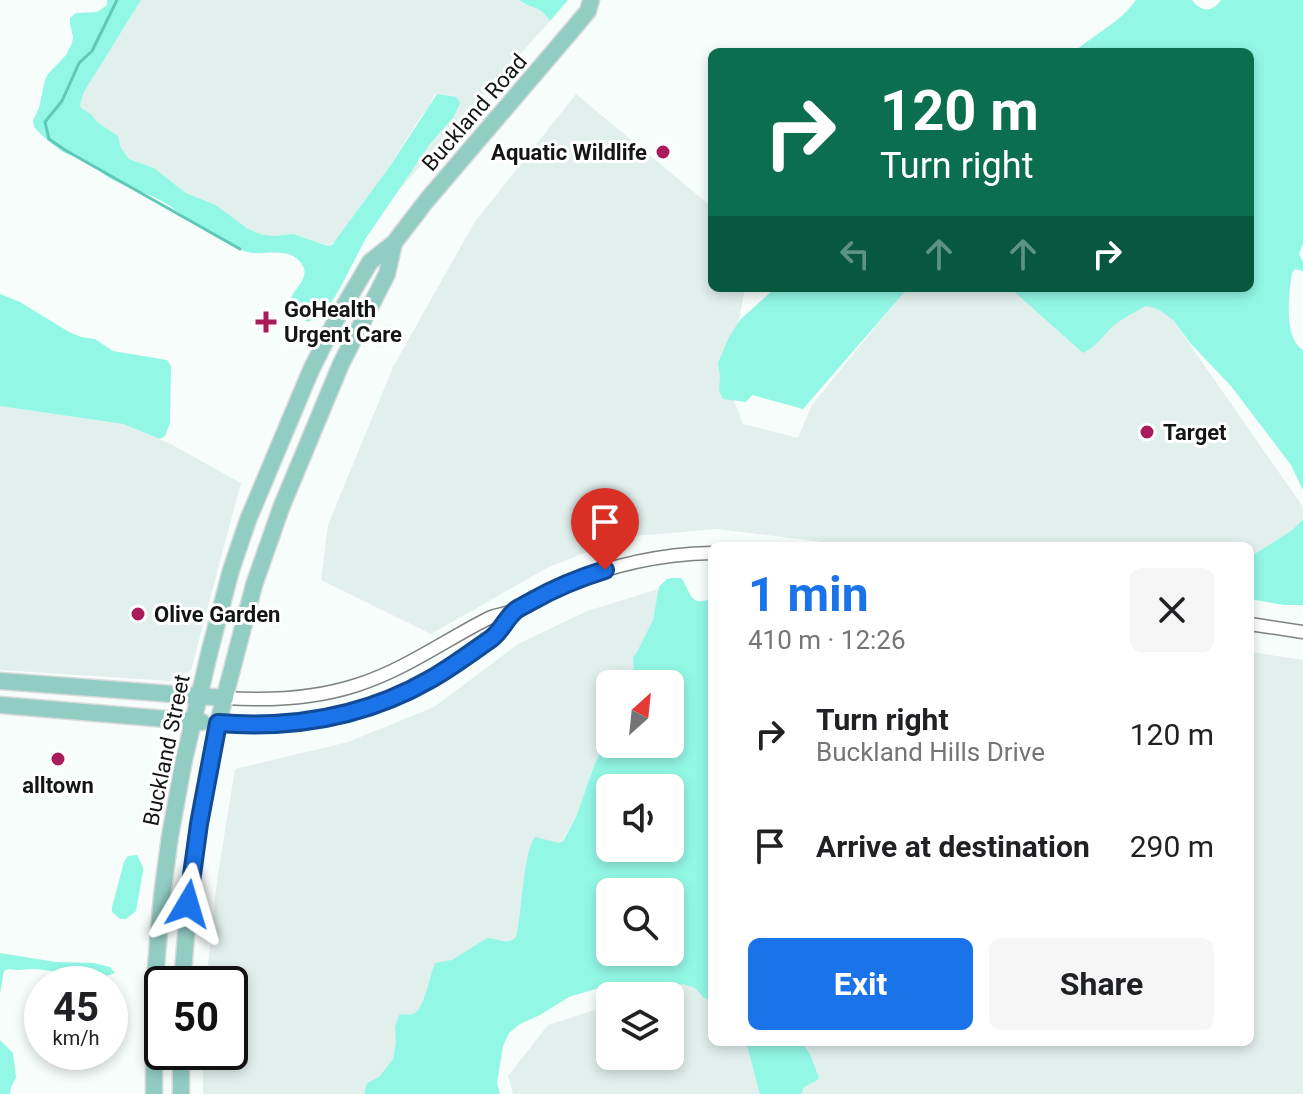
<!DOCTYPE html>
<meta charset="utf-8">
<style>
:root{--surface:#fff;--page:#f6f6f6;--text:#202124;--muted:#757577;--accent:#1a73e8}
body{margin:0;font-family:Roboto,sans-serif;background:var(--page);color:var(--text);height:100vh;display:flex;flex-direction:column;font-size:30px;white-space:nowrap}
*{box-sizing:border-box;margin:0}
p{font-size:26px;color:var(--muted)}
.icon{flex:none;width:44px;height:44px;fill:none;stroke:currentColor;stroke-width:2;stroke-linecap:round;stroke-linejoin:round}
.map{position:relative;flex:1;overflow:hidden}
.details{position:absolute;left:708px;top:542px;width:546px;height:504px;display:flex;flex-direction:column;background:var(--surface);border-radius:12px;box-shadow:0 4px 12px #0003}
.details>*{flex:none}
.guide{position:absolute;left:708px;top:48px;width:546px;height:244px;border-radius:12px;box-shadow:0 4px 12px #0003;background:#0b6e4f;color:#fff;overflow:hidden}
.needle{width:52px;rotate:27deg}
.controls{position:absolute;left:596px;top:670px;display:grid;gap:16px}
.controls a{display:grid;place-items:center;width:88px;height:88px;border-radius:12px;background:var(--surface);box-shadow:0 4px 12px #0003;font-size:40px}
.speed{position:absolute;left:24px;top:966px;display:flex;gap:16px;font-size:40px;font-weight:700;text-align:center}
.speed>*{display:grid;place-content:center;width:104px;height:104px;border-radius:50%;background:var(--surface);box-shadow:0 4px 12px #0003;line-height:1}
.speed small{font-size:20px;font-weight:400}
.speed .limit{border:4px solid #111;border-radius:12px;background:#fff;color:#111}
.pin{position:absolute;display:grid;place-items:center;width:68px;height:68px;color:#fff;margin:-82px -34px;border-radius:50% 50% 50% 0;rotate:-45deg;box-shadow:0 0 8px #0007}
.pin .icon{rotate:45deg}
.me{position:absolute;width:88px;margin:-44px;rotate:7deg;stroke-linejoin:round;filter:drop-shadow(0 0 6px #0008)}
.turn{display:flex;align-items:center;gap:28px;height:168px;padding:0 40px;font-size:36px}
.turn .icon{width:104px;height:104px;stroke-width:2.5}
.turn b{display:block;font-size:56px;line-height:68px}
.lanes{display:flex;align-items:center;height:76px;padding:0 40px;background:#0003;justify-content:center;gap:40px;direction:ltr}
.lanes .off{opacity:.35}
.round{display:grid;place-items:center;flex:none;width:84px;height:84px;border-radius:12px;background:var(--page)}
.overview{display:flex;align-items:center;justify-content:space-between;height:136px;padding:0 40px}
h1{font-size:48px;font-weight:700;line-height:60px;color:var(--accent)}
.button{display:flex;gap:16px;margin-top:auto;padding:16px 40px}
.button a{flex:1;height:92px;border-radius:12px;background:var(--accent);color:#fff;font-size:32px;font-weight:700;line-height:92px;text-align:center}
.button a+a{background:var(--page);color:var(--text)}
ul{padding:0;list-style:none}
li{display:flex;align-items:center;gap:24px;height:112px;padding:0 40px}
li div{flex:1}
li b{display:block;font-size:30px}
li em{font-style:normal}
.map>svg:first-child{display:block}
</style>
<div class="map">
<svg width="1303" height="1094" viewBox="0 0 1303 1094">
<rect width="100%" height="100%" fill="#f7fdfb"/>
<!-- built -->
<path fill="#e2f0ed" d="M141 0H519L524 4 543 10 550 21 397 192 430 144 453 118 454 96 437 94 434 95 430 105 419 119 390 166 336 240 329 246 293 234 273 236 260 234 248 229 216 205 186 193 154 168 129 159 121 148 118 136 97 122 91 114 81 108 80 105 84 92Z
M576 94 712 207V288H745L727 382 743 424 798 438 812 405 907 288H1017L1154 293 1303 507V525L1250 582V546H855L717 529 623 537 547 568 431 634 321 580 328 525 393 367 474 223Z
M0 406 123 424 169 443 241 483 191 670 170 681 0 670Z
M678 583 632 684H610V731L595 763 576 817 564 837 553 866 523 954 416 1016 401 1021 389 1075 376 1094H203V1052H230V984H206L217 880 235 769 348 742 434 707 518 644 587 611Z
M1250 652 1303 660V1094H513L508 1076 548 1025 610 1005V1056H670V996H639L697 978 712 959V1042H1250Z"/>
<!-- green -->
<path fill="#93f7e5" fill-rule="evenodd" d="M107 0H141L84 92 80 105 81 108 91 114 97 122 118 136 121 148 129 159 154 168 186 193 216 205 248 229 260 234 273 236 293 234 328 246 332 245 390 166 437 94 457 97 460 103 453 118 430 144 366 238 339 290 325 312 308 322 289 312C283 293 315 281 301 263 286 244 263 258 244 251 234 247 226 240 217 235 209 230 199 226 190 221 181 216 174 208 165 203 149 193 131 189 115 181 103 175 95 166 84 160 79 157 72 156 67 154 57 149 41 135 34 127L33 120 39 108 45 80 48 74 66 55 72 43 73 37 70 24V18L76 13 97 12 107 5Z
M519 0H568L550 21C538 3 533 11 519 0Z
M1136 0H1192C1201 12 1212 13 1221 0H1303V244L1299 254 1303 262V271L1295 269 1292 273C1289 294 1283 337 1303 350V490L1291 465 1231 386 1191 344 1173 320 1158 309 1146 306C1134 313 1122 318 1112 327 1102 337 1096 347 1083 353L1010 288H1250V52H1074C1094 34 1121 22 1136 0Z
M775 288H908L803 409 752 395 746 402 723 399 719 391 720 377 718 363 729 337 740 320Z
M0 294 20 302 69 332 81 337 95 339 113 351 167 360 171 366 170 423 165 436 160 439 123 424 0 406Z
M1303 520V605H1284L1250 599V557L1291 531Z
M672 578H681C691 590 689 609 712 598V1002L703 997 695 988 683 984 653 990 632 992 612 984 569 997 540 1015 520 1024 509 1033 503 1046 497 1083 500 1094H364L367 1083 379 1077 393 1059 396 1042 395 1027 399 1015C404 1014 409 1015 413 1014 425 1010 430 973 435 963L452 960 487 938C498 938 507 946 516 937 522 913 523 853 535 837L559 843 563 841 576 817 595 763 610 733V744H670V684H630L634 674 633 657 637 652 653 620 659 587 667 579ZM670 788V848H610V788ZM670 892V952H610V892Z
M137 855 143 867V871L136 911 126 919H120L112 912V907L124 862 128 856Z
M0 953 56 962 94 963 110 967 115 973C94 983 58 970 34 969 24 969 18 971 9 969L4 971 0 994Z
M0 1040 13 1053 16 1078 11 1087 10 1094H0Z
M746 1042 802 1043 810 1054 819 1078 816 1081 804 1087 801 1094H760Z"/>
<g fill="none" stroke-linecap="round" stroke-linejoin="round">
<!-- stream -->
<path stroke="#5ec9b8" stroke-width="3" d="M117 0 92 51 79 63 62 101 45 122 49 139 65 150 240 249"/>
<defs>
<path id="minor" d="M1250 624 1303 632
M225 698C270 701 314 699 357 685 404 670 444 641 487 619 496 614 507 614 516 610 533 603 548 592 564 585 611 565 661 554 712 553
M218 723C309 730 386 712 461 660 474 651 490 642 500 631 506 625 510 618 515 611"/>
<path id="major" d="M0 681 225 698
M0 705 202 722
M182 984 190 887 201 809 218 723 254 585 281 508 341 364 387 274 394 243
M181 1052V1094
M154 1094V1029L156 966 162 896 170 836 184 760 210 650 231 570 248 520 311 370 337 318 370 262 394 243 427 200 573 29 588 11 591 0"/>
</defs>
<!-- minor casing -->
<use href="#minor" stroke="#7d8281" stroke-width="15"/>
<!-- major casing -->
<use href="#major" stroke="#d9dada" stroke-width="19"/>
<!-- minor -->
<use href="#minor" stroke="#fff" stroke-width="12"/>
<!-- major -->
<use href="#major" stroke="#92cdc4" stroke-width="16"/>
</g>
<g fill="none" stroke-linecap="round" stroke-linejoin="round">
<defs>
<path id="route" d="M188 904 199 824 218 723C293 729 365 717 431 679 452 667 472 652 492 638 502 630 506 618 516 610 520 607 527 604 532 601 555 588 579 578 605 570"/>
</defs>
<!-- route casing -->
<use href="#route" stroke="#114b97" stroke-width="20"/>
<!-- route -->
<use href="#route" stroke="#1a73e8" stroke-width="14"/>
</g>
<!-- markers -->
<g fill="#a91b59" stroke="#fff" stroke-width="3">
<circle cx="663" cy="152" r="8"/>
<path d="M262 310h8v8h8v8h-8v8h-8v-8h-8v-8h8z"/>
<circle cx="1147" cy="432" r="8"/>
<circle cx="138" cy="614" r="8"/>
<circle cx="58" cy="759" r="8"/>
</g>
<g text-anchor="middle" stroke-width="6" stroke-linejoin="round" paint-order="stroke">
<!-- street labels -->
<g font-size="22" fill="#141616" stroke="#fff">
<text transform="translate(474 112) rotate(-49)" y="8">Buckland Road</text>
<text transform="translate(166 750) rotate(-78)" y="8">Buckland Street</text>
</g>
<!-- poi labels -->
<g font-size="22" font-weight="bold" fill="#141616" stroke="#fff" text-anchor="start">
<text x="647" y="160" text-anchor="end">Aquatic Wildlife</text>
<text x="284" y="317">GoHealth<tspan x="284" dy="25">Urgent Care</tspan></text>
<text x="1163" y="440">Target</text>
<text x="154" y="622">Olive Garden</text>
<text x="58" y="793" text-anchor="middle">alltown</text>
</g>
</g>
</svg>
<div class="controls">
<a><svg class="needle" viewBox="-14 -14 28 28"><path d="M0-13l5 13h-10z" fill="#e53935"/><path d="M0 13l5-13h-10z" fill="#757577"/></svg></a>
<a><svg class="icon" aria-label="sound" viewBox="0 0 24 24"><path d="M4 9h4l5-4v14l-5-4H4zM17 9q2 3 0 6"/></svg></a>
<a><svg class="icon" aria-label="search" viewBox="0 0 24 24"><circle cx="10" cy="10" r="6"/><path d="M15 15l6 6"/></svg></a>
<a><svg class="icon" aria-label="layers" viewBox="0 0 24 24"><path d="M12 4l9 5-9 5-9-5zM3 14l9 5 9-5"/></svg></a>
</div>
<div class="speed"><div>45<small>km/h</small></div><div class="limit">50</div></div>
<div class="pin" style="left:605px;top:570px;background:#d93025"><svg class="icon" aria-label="arrive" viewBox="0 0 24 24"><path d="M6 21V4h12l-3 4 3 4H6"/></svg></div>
<svg class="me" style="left:188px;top:904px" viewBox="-20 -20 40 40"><path d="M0-17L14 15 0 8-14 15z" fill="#1a73e8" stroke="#fff" stroke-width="4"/></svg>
<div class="guide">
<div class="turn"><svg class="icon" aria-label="right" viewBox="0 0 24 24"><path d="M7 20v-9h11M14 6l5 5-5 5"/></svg><div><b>120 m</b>Turn right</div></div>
<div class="lanes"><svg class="icon off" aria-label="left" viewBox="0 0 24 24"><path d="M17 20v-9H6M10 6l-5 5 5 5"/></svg><svg class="icon off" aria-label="ahead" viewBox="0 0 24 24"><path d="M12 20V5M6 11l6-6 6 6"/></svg><svg class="icon off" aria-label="ahead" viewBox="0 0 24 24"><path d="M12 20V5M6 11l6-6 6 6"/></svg><svg class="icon" aria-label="right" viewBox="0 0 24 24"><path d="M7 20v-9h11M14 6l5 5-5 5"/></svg></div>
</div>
<section class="details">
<div class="overview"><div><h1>1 min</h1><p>410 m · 12:26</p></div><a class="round"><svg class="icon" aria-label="close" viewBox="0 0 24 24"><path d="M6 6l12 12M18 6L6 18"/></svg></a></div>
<ul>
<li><svg class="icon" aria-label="right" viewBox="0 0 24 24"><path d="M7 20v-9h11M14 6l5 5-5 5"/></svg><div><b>Turn right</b><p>Buckland Hills Drive</p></div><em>120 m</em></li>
<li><svg class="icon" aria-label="arrive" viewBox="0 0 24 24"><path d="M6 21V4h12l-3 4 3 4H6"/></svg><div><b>Arrive at destination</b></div><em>290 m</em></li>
</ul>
<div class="button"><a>Exit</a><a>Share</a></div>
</section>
</div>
